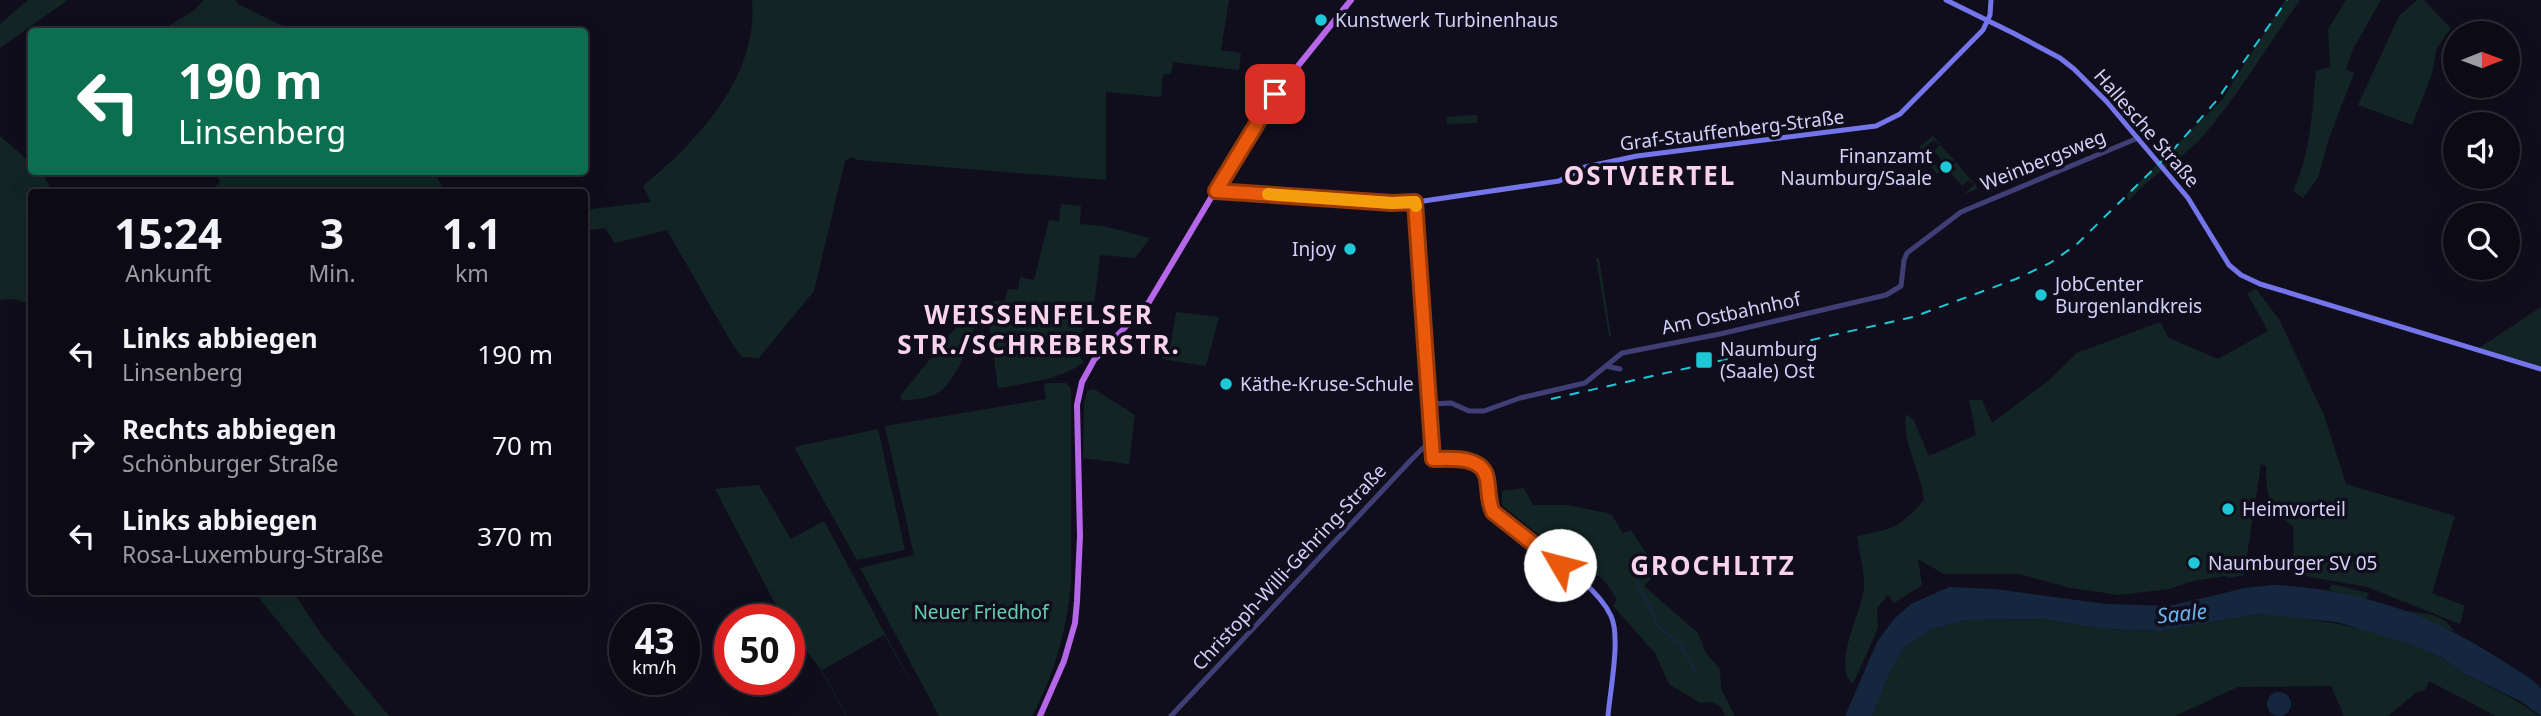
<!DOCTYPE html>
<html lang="de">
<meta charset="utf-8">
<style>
:root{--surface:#0c0a15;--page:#15131e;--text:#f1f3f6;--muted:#9a9aa0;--line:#2c2b34}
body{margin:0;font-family:"Noto Sans",sans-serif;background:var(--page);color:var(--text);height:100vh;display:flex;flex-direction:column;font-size:26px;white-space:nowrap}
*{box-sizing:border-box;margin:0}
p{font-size:23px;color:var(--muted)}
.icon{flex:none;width:38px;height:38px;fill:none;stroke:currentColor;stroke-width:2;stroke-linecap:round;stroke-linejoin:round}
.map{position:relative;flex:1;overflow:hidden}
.details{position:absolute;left:28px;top:189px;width:560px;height:406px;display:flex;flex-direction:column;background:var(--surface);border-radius:7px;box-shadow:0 7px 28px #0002,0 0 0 2px var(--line)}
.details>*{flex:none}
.banner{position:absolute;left:28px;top:28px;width:560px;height:147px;border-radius:7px;box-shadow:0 7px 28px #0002,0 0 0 2px var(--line);background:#0b6e4f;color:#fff;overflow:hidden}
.needle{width:46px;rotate:89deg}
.buttons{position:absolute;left:2443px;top:21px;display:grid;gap:14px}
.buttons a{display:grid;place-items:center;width:77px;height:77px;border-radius:50%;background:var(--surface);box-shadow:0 7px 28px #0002,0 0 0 2px var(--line);font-size:35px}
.speed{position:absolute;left:609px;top:604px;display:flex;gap:14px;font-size:35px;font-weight:700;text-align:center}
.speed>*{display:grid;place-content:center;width:91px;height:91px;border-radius:50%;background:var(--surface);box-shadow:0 7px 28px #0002,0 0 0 2px var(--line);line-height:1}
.speed small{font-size:18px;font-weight:400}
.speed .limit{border:10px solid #d22;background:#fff;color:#111}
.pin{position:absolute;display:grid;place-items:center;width:60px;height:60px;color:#fff;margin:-30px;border-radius:14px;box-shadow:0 4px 10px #0006}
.me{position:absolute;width:77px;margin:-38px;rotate:307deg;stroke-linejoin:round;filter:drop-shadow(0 0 5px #0008)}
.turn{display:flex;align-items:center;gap:24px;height:147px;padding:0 35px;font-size:32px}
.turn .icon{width:91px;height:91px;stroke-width:2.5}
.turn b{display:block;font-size:49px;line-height:60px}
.eta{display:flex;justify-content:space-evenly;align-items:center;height:119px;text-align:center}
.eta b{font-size:42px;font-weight:700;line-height:49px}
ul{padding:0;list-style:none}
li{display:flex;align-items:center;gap:21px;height:91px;padding:0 35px}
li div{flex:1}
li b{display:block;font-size:26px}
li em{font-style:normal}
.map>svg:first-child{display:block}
</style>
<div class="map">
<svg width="2541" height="716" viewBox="0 0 2541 716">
<rect width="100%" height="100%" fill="#100e1c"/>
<!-- green -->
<path fill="#122524" d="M28 0H68L0 48V24Z
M203 0H236L238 4 293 31H160L195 10Z
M752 0H1229L1221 50 1241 53 1239 70 1173 62 1171 74H1163L1161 97 1106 92V180L857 160 852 157 845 161 814 291 759 358 742 357 731 342 667 230 615 243 605 228 585 231 584 210 651 202 643 186C697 142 759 76 752 0Z
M2285 0H2300C2269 44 2240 92 2205 134 2183 160 2149 175 2128 202L2127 194 2222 100Z
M2346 0H2381L2354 47 2346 69 2354 73 2328 141 2318 178 2303 198 2293 191C2311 153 2312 112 2316 71L2330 67 2328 29Z
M2417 0H2424L2451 28 2437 48 2432 74 2412 125 2358 105 2399 16Z
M1477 115V123L1447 124 1446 117Z
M0 136 31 163 32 172 43 174 53 192H32L31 304 12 299 0 300Z
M1933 136 1954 160 1951 163 1948 160 1944 163 1934 151 1940 145 1934 140 1921 151 1941 171 1937 174 1919 152 1920 146Z
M1956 162 1977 187V189L1964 194 1974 185 1969 180 1962 186 1951 173 1956 169 1953 165Z
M216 172H435L445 192H206L220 183Z
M1061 204 1081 206 1080 224 1104 226 1150 238 1135 258 1100 255 1094 305 1068 302 1084 329 1070 346 1084 362C1061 380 1026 383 998 388L988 315 994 301H1005L1008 289 1018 290 1020 277 1034 280 1049 220 1059 221Z
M1596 258H1599L1611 336H1609Z
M2256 289 2279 319 2324 415 2346 484 2455 516 2432 593 2465 606 2460 624 2367 587 2294 574 2293 526C2268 512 2266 492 2266 466L2261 464 2244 575 2229 578 2225 576 2193 581 2169 589 2119 595 2071 588 2018 574H1944L1918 559 1922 585 1894 603 1888 595 1877 608 1878 628 1853 684C1830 663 1864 612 1864 585 1864 569 1859 552 1857 536 1896 528 1897 529 1924 500 1921 470 1902 444 1906 414L1913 419 1929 456 1976 435 1969 400H1982L1992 423 2048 381 2077 353 2160 322 2169 338 2218 359 2268 331 2247 293Z
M2541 307V366L2479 348Z
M960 310 979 312 983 319 977 320C971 340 957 380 939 392 929 399 914 399 902 401L900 396 957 326Z
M1176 312 1219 317 1206 366 1162 359 1164 348H1170Z
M1047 383H1066L1071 388V583C1067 629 1054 676 1032 716H939L860 568 914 555 885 426 1046 399 1044 386Z
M1094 389 1135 415 1129 464 1083 458 1084 403 1087 391Z
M878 429 905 550 857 560 794 447Z
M759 485 791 539 824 521 923 704 884 635 822 670 847 716H846L821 670 789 628V620L784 619 781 615 715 489Z
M1524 488 1533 505H1568L1611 514 1623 533 1631 530 1658 571 1644 586 1698 633 1706 653 1720 669 1721 689 1735 716H1726L1720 706 1712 702 1700 703 1669 684 1655 653 1613 606 1617 599 1603 579 1551 545 1502 505V491Z
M2332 584 2369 593 2366 600 2329 590Z
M254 592H293L321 634 389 716H355Z
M2404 611C2425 613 2443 613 2455 632Z
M2257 614C2319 618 2382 629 2438 656 2448 661 2456 668 2465 674 2490 688 2516 698 2539 716H2496L2429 681 2425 691 2417 692 2388 716H2344L2331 686 2238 687 2175 716H1872L1891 670 1905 647 1930 630 1967 620 2044 619 2105 629 2161 631Z"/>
<!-- water -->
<path fill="#15263f" d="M2272 585C2334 587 2402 604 2457 634 2482 647 2506 663 2530 678L2541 688V716L2522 702 2465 674 2441 657 2409 644 2337 622 2257 614 2161 631 2105 629 2044 619 1967 620 1930 630 1905 647 1891 670 1872 716H1845L1877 642 1894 619 1911 604 1949 587 1995 589 2106 604 2169 606 2245 588Z
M2267 704a12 12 0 1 1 24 0a12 12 0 1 1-24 0Z"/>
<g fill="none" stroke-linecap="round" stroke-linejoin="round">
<!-- stream -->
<path stroke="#15263f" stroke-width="2" d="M1636 581 1656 619 1654 623 1680 644 1695 671"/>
<!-- tertiary -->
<path stroke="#403f75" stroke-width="5" d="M1606 366 1620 369
M1429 404 1451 403 1469 411H1484L1520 398 1585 383 1622 353 1720 334 1886 295 1901 286 1904 260 1907 253 1961 212 2138 138
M1171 716 1412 459 1423 448 1432 444"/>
<!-- secondary -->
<path stroke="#7474eb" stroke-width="5" d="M1946 0 2015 34 2060 58 2074 69 2107 102 2188 198 2229 265 2241 275 2260 284 2541 369
M1216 190 1410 203 1559 181 1585 167 1637 156 1876 126 1900 114 1983 30 1990 15 1991 0
M1415 202 1433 459C1449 459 1471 456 1483 469 1494 481 1484 503 1495 515 1528 546 1593 577 1611 616 1621 637 1610 691 1608 716"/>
<!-- primary -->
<path stroke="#b566e9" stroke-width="6" d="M1040 716 1064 661 1075 623 1077 601 1080 536 1077 405 1082 382 1094 360 1149 302 1265 107 1351 0"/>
<!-- rail -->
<path stroke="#1ec8d6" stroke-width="2" stroke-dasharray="10 9" stroke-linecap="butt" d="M1551 399 1913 317 2016 279 2050 263 2076 245 2173 150 2217 100 2287 0"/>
</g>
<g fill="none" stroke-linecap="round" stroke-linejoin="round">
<defs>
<path id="route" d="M1275 94 1216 191 1392 203 1415 202 1433 459C1450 459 1483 455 1487 479 1489 490 1488 502 1493 512L1560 565"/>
</defs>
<!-- route casing -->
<use href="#route" stroke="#983908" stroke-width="18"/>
<!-- route -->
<use href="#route" stroke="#ea580c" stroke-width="12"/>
<!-- slow -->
<path stroke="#f59e0b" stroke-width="12" d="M1268 194 1392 203 1415 202 1416 206"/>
</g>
<!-- markers -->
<g fill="#1ec8d6" stroke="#100e1c" stroke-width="2.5">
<circle cx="1321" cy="20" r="7"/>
<circle cx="1946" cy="167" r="7"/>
<circle cx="1350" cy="249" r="7"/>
<circle cx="2041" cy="295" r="7"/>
<rect x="1695" y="351" width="18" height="18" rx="3.5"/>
<circle cx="1226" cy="384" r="7"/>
<circle cx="2228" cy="509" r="7"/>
<circle cx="2194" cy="563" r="7"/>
</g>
<g text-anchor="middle" stroke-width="7" stroke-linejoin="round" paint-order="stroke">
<!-- poi labels -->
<g font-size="19" fill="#d3d0f8" stroke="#100e1c" text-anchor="start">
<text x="1335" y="27">Kunstwerk Turbinenhaus</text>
<text x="1932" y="163" text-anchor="end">Finanzamt<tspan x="1932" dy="22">Naumburg/Saale</tspan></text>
<text x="1336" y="256" text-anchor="end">Injoy</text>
<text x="2055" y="291">JobCenter<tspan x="2055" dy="22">Burgenlandkreis</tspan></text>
<text x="1720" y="356">Naumburg<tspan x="1720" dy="22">(Saale) Ost</tspan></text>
<text x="1240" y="391">Käthe-Kruse-Schule</text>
<text x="2242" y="516">Heimvorteil</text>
<text x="2208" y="570">Naumburger SV 05</text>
</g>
<!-- street labels -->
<g font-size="19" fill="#d3d0f8" stroke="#100e1c">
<text transform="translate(2147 128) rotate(49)" y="7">Hallesche Straße</text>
<text transform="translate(1732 130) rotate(-7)" y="7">Graf-Stauffenberg-Straße</text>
<text transform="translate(2043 160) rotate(-22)" y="7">Weinbergsweg</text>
<text transform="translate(1731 313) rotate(-12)" y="7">Am Ostbahnhof</text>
<text transform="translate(1289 567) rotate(-47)" y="7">Christoph-Willi-Gehring-Straße</text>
</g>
<!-- park labels -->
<g font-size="19" fill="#67cdb1" stroke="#100e1c">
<text x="981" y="619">Neuer Friedhof</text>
</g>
<!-- water labels -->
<g font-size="21" font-style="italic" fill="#6cb3ea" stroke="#100e1c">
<text transform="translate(2182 614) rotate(-6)" y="7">Saale</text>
</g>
<!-- district labels -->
<g font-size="26" font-weight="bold" letter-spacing="2" fill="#f9d2eb" stroke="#100e1c">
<text x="1650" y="185">OSTVIERTEL</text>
<text x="1039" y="324">WEISSENFELSER<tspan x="1039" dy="30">STR./SCHREBERSTR.</tspan></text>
<text x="1713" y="575">GROCHLITZ</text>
</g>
</g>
</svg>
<div class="buttons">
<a><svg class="needle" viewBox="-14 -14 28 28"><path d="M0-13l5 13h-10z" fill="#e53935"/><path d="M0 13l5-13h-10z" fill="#9a9aa0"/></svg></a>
<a><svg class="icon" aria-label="sound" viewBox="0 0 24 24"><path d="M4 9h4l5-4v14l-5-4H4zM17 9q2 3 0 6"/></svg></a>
<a><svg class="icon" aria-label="search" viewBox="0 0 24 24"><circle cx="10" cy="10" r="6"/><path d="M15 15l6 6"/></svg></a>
</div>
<div class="speed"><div>43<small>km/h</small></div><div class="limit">50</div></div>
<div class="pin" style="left:1275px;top:94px;background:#d93025"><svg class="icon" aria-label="arrive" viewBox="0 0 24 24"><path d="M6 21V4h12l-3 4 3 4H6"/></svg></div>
<svg class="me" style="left:1560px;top:565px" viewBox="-20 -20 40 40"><circle r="19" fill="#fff"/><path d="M0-13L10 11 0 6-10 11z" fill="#ea580c"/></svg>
<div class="banner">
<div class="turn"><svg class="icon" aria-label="left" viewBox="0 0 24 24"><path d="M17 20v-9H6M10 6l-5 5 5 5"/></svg><div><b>190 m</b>Linsenberg</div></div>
</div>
<section class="details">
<div class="eta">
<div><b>15:24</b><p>Ankunft</p></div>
<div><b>3</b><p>Min.</p></div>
<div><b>1.1</b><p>km</p></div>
</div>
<ul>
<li><svg class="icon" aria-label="left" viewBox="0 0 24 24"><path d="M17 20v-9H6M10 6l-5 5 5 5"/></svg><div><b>Links abbiegen</b><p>Linsenberg</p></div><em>190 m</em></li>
<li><svg class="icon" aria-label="right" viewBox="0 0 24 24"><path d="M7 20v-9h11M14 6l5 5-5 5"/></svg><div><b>Rechts abbiegen</b><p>Schönburger Straße</p></div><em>70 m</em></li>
<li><svg class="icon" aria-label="left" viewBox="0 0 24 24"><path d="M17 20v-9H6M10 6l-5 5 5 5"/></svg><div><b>Links abbiegen</b><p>Rosa-Luxemburg-Straße</p></div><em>370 m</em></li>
</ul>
</section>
</div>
